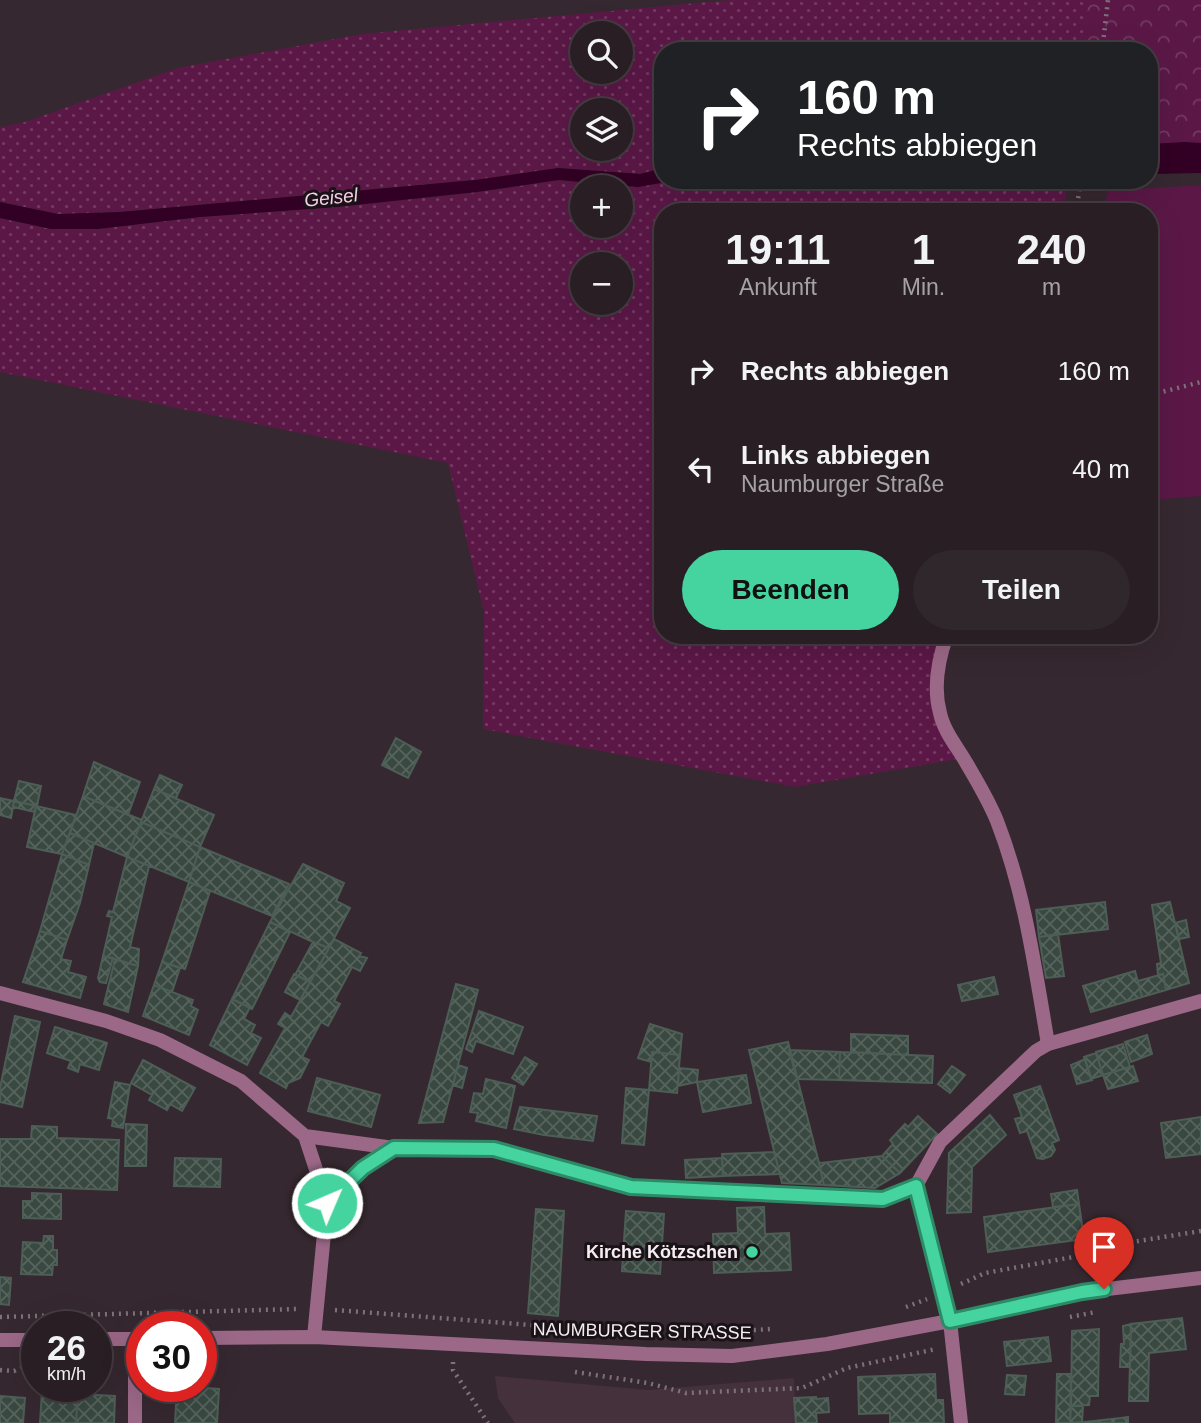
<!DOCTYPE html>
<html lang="de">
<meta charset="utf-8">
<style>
:root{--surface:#281e24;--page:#30272c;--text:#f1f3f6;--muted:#a5a2a6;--line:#443c41;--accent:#45d49f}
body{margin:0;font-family:Arial,sans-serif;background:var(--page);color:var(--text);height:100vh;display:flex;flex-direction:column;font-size:26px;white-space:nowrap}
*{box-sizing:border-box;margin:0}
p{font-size:23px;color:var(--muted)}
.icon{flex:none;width:38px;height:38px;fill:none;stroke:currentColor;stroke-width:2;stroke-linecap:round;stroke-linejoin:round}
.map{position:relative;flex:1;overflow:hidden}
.side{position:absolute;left:654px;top:203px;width:504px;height:441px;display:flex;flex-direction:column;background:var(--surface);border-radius:28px;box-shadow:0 7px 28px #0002,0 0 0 2px var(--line)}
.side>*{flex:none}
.top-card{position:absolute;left:654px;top:42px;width:504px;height:147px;border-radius:28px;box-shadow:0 7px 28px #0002,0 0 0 2px var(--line);background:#202124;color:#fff;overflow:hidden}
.tools{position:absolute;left:570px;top:21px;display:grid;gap:14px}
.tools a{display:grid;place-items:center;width:63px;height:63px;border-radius:50%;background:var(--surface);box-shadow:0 7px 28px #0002,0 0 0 2px var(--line);font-size:35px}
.speed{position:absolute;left:21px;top:1311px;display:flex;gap:14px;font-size:35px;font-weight:700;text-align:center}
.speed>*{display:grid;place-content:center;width:91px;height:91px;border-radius:50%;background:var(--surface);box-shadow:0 7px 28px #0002,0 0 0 2px var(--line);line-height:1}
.speed small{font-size:18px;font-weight:400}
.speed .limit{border:10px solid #d22;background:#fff;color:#111}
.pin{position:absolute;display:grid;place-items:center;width:60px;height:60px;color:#fff;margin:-72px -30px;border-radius:50% 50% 50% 0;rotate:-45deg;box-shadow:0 0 7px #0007}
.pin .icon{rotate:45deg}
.me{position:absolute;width:77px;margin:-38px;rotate:45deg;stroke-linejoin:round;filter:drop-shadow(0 0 5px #0008)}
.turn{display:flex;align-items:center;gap:24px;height:147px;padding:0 28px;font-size:32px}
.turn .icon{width:91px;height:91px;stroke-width:2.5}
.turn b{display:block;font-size:49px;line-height:60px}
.eta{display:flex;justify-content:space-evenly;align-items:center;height:119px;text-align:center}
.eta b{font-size:42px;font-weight:600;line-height:49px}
.cta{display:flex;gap:14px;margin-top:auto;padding:14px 28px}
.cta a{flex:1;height:80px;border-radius:42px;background:var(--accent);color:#111;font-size:28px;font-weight:600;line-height:80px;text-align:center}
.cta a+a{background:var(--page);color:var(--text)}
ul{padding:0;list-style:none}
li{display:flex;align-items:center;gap:21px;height:98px;padding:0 28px}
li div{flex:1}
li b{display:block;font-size:26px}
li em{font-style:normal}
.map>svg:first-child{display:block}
</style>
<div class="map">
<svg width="1201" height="1423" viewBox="0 0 1201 1423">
<defs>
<pattern id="grass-dots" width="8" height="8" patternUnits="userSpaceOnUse" patternTransform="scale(1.75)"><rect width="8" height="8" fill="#5b1847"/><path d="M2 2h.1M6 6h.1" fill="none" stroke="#733a62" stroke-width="1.8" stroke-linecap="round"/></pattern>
<pattern id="park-crowns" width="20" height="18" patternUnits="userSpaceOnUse" patternTransform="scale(1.75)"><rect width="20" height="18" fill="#5b1847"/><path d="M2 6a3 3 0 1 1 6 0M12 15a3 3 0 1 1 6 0" fill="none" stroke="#733a62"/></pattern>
<pattern id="building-cross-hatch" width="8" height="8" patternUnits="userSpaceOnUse" patternTransform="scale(1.75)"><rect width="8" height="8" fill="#394941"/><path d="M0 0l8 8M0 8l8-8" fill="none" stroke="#56645d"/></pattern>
</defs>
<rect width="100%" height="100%" fill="#362830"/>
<!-- built -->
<path fill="#44313c" d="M495 1376 648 1390 794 1378 796 1423H515L498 1398Z"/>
<!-- grass -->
<path fill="url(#grass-dots)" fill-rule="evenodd" d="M730 0H1100L1095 51H663V168L640 174 558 168 475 180 120 212 58 214 0 202V127L25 122 178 68 362 34ZM583 33H621V72H583ZM583 110H621V149H583Z
M559 180 638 187 672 181 758 189 843 182 890 186 968 180H1068L1065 205 1070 207 1069 212H663V635H942L931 695 933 713 957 759 795 787 483 729 484 612 448 463 0 372V218L51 229H98L200 217 337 207 477 192ZM583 187H621V226H583ZM583 264H621V303H583Z"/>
<!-- park -->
<path fill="url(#park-crowns)" d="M1088 0H1201V166L1150 165V51H1085Z"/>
<!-- garden -->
<path fill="#5b1847" d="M1201 185V496L1150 500V212H1104L1108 191Z"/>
<!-- water -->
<path fill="#320024" d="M1185 142 1201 143V173L1150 174V144Z
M558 168 640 174 663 168V180H968L890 186 843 182 758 189 672 181 638 187 559 180 477 192 337 207 200 217 98 229H51L0 218V202L58 214 120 212 475 180Z"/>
<!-- building -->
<path fill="url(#building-cross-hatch)" stroke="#4d5e56" stroke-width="2" d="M396 738 421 752 408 778 382 765Z
M94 762 140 782 128 815 83 796Z
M160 775 182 785 176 798 154 789Z
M19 781 41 786 37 806 14 801Z
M154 789 214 815 200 847 141 822Z
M83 796 142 820 127 857 70 833Z
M0 798 14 801 11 818 0 815Z
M14 801 36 806 35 812 13 807Z
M36 806 76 815 62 854 27 847Z
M141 822 200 847 189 882 127 857Z
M70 833 94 843 89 865 62 854Z
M200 847 289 884 272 916 189 882Z
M62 854 89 865 80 903 67 940 40 931Z
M127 857 149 866 130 947 139 949 138 966 103 956 112 917 107 916 109 911 113 912Z
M303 864 344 883 336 901 350 908 329 948 313 942 270 922Z
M189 882 210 891 185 969 162 962Z
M1105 902 1108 929 1039 937 1036 910Z
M1170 902 1189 983 1166 990 1163 974 1158 975 1157 964 1161 963 1152 905Z
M1186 920 1189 937 1179 939 1175 923Z
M270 922 290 932 252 1009 232 999Z
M40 931 67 940 61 959 71 961 68 972 86 977 80 998 23 982Z
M1058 934 1064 976 1046 978 1039 937Z
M334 939 361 953 359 956 367 958 360 971 352 967 334 1001 340 1004 328 1026 321 1022 302 1057 309 1060 300 1078 288 1083 286 1088 260 1073 285 1028 278 1024 285 1013 291 1017Z
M313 942 329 948 310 982 295 975Z
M103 956 113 958 106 983 100 982 98 978Z
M115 959 138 966 128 1012 104 1004Z
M162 962 180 968 172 992 154 985Z
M1135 971 1142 997 1091 1012 1083 986Z
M294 974 310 982 300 1000 285 992Z
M1163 974 1166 990 1142 997 1138 981Z
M994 977 998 994 962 1001 958 985Z
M456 984 478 990 458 1065 443 1122 419 1123Z
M154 985 193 1000 191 1006 198 1010 189 1035 143 1016Z
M232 999 250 1007 244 1019 255 1025 251 1033 261 1038 247 1065 210 1045Z
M479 1011 523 1027 513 1054 476 1041 472 1052 466 1049Z
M15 1016 40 1022 22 1107 0 1102V1088Z
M650 1024 682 1034 680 1055 652 1052 651 1062 638 1058Z
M55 1027 107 1043 99 1070 80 1064 78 1072 68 1068 71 1061 47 1053Z
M851 1034 908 1036V1055L851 1052Z
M1147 1035 1152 1054 1131 1062 1125 1042Z
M788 1042 819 1163 824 1185 782 1183 749 1050Z
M1123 1044 1130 1067 1103 1075 1096 1052Z
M789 1050 840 1052 839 1080 797 1079Z
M652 1052 680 1055 677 1093 649 1090Z
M840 1052 933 1056 932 1083 839 1080Z
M1096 1053 1103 1075 1091 1079 1084 1057Z
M525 1057 537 1064 523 1085 512 1078Z
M1085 1059 1092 1080 1077 1084 1071 1065Z
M143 1060 195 1088 182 1111 170 1104 167 1110 149 1100 152 1095 131 1083Z
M458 1065 467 1068 462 1088 453 1085Z
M952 1066 965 1075 950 1093 938 1084Z
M1133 1066 1138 1081 1108 1089 1103 1075Z
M679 1068 698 1070 697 1082 678 1086Z
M746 1075 751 1103 703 1112 697 1082Z
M317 1078 380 1095 371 1127 308 1111Z
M486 1079 515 1086 506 1128 476 1121 478 1113 470 1112 474 1093 483 1094Z
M115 1082 130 1085 123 1128 112 1126 113 1119 108 1118Z
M1040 1086 1059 1140 1052 1143 1055 1150 1051 1156 1043 1159 1037 1158 1027 1131 1020 1133 1015 1119 1022 1117 1014 1095Z
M626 1088 649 1090 644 1145 622 1143Z
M520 1107 597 1116 593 1141 544 1135 514 1129Z
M990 1115 1006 1135 972 1167 971 1212 947 1213 949 1153Z
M918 1116 937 1134 900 1173 882 1156 893 1144 890 1140 905 1124 908 1127Z
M1201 1117V1154L1166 1158 1161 1123Z
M126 1124 147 1125 146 1166H125Z
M32 1126 57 1127V1138L119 1140 117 1190 0 1186V1139H31Z
M774 1152 780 1174 723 1176 722 1154Z
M882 1156 900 1173 875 1188 824 1185 819 1163Z
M175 1158 221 1159 220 1187 174 1186Z
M722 1158 723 1176 686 1178 685 1160Z
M1077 1190 1079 1204 1053 1207 1051 1194Z
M32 1193 61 1194V1219L23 1218V1201H32Z
M1079 1204 1084 1239 988 1252 984 1217Z
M764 1207 765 1234 789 1233 791 1270 714 1273 713 1234 738 1233 737 1208Z
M536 1209 564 1211 558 1316 528 1313Z
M626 1211 664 1214 660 1274 622 1271Z
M44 1236H53V1250H57V1265H53L52 1275 21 1274 23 1242 43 1243Z
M0 1277 11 1278 9 1305 0 1304Z
M1182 1318 1186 1349 1149 1353 1148 1401H1129L1131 1324Z
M1131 1324 1130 1367H1120L1121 1344H1124L1123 1326Z
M1099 1329 1098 1396H1090L1089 1405 1071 1406 1072 1331Z
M1048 1337 1051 1361 1007 1366 1004 1342Z
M935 1374 936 1400H943L944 1423H890V1413L859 1414 858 1377Z
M1057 1374H1071L1070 1423H1056Z
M1007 1375 1026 1376 1024 1395 1005 1394Z
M177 1386 219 1389 217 1423H175Z
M42 1391 78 1394 76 1423H40Z
M78 1394 115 1396 114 1423H76Z
M0 1396 25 1398 23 1423H0Z
M816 1397V1399L828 1398 829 1412 816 1413 817 1423H796L794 1398Z
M1071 1406H1083L1082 1422 1070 1423Z
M1128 1417V1423H1076L1121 1418Z"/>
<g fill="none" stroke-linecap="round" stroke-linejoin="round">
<!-- path -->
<path stroke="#7e7279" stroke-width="4.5" stroke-dasharray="2 5" stroke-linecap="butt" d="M1102 51 1108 0
M1076 212 1081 180
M1150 395 1201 382
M961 1284 985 1273 1079 1256 1101 1247 1201 1231
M906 1307 927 1299
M335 1310 570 1328
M0 1317 298 1309
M1070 1317 1096 1312
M712 1333 770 1329
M453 1362V1370L488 1423
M0 1370 14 1371 37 1361
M575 1372 648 1383 686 1393 802 1388 847 1368 936 1349"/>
<!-- service -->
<path stroke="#9c6888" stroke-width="14" d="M947 635C938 660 933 687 940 713 944 732 958 748 967 764 978 783 989 801 997 821 1025 893 1035 968 1048 1044"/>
<!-- minor -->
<path stroke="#9c6888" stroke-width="14" d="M0 993 106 1021 160 1040 241 1081 305 1136 394 1148
M305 1136 327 1203
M916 1186 950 1321 961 1423
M314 1337 327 1203 363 1168 394 1148 494 1149 631 1187 883 1199 916 1186 940 1142 1036 1051 1048 1044 1201 1001
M135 1339V1423"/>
<!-- tertiary -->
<path stroke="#9c6888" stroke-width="14" d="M201 1338 314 1337 646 1354 732 1356 827 1344 950 1321 1082 1292 1201 1278
M96 1339H142
M0 1340H37"/>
</g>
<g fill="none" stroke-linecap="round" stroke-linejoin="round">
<defs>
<path id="route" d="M327 1203 363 1168 394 1148 494 1149 631 1187 883 1199 916 1186 950 1321 1082 1292 1104 1289"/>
</defs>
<!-- route casing -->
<use href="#route" stroke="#2d8a67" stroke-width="18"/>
<!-- route -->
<use href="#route" stroke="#45d49f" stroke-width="12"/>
</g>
<!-- markers -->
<circle fill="#45d49f" stroke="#191317" stroke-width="2.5" cx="752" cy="1252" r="7"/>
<g text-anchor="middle" stroke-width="6" stroke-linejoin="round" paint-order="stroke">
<!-- poi labels -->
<g font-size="18" font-weight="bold" fill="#f6edf2" stroke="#191317" text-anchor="end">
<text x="738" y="1258">Kirche Kötzschen</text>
</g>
<!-- street labels -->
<g font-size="18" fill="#f6edf2" stroke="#191317">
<text transform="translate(642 1331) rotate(1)" y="6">NAUMBURGER STRASSE</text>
</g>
<!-- water labels -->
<g font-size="19" font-style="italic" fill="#f8cde6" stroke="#191317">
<text transform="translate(331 197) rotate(-6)" y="7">Geisel</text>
</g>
</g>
</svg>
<div class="tools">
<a><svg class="icon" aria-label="search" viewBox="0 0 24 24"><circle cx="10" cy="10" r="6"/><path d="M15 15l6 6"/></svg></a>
<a><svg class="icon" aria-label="layers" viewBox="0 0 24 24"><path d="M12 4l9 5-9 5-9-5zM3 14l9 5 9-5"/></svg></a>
<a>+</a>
<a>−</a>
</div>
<div class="speed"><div>26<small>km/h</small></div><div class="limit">30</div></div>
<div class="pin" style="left:1104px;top:1289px;background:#d93025"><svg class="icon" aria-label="arrive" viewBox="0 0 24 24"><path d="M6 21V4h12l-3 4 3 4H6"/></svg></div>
<svg class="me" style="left:327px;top:1203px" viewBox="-20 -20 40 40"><circle r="17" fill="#45d49f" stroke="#fff" stroke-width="3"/><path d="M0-11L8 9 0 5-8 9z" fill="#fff"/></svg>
<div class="top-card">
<div class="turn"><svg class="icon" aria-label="right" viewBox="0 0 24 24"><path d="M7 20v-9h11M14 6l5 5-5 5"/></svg><div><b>160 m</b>Rechts abbiegen</div></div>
</div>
<section class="side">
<div class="eta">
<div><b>19:11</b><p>Ankunft</p></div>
<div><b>1</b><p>Min.</p></div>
<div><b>240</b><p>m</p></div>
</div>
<ul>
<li><svg class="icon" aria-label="right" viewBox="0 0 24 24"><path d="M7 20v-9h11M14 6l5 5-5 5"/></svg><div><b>Rechts abbiegen</b></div><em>160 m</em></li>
<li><svg class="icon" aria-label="left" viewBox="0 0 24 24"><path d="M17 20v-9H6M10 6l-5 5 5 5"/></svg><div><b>Links abbiegen</b><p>Naumburger Straße</p></div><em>40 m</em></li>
</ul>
<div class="cta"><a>Beenden</a><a>Teilen</a></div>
</section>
</div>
